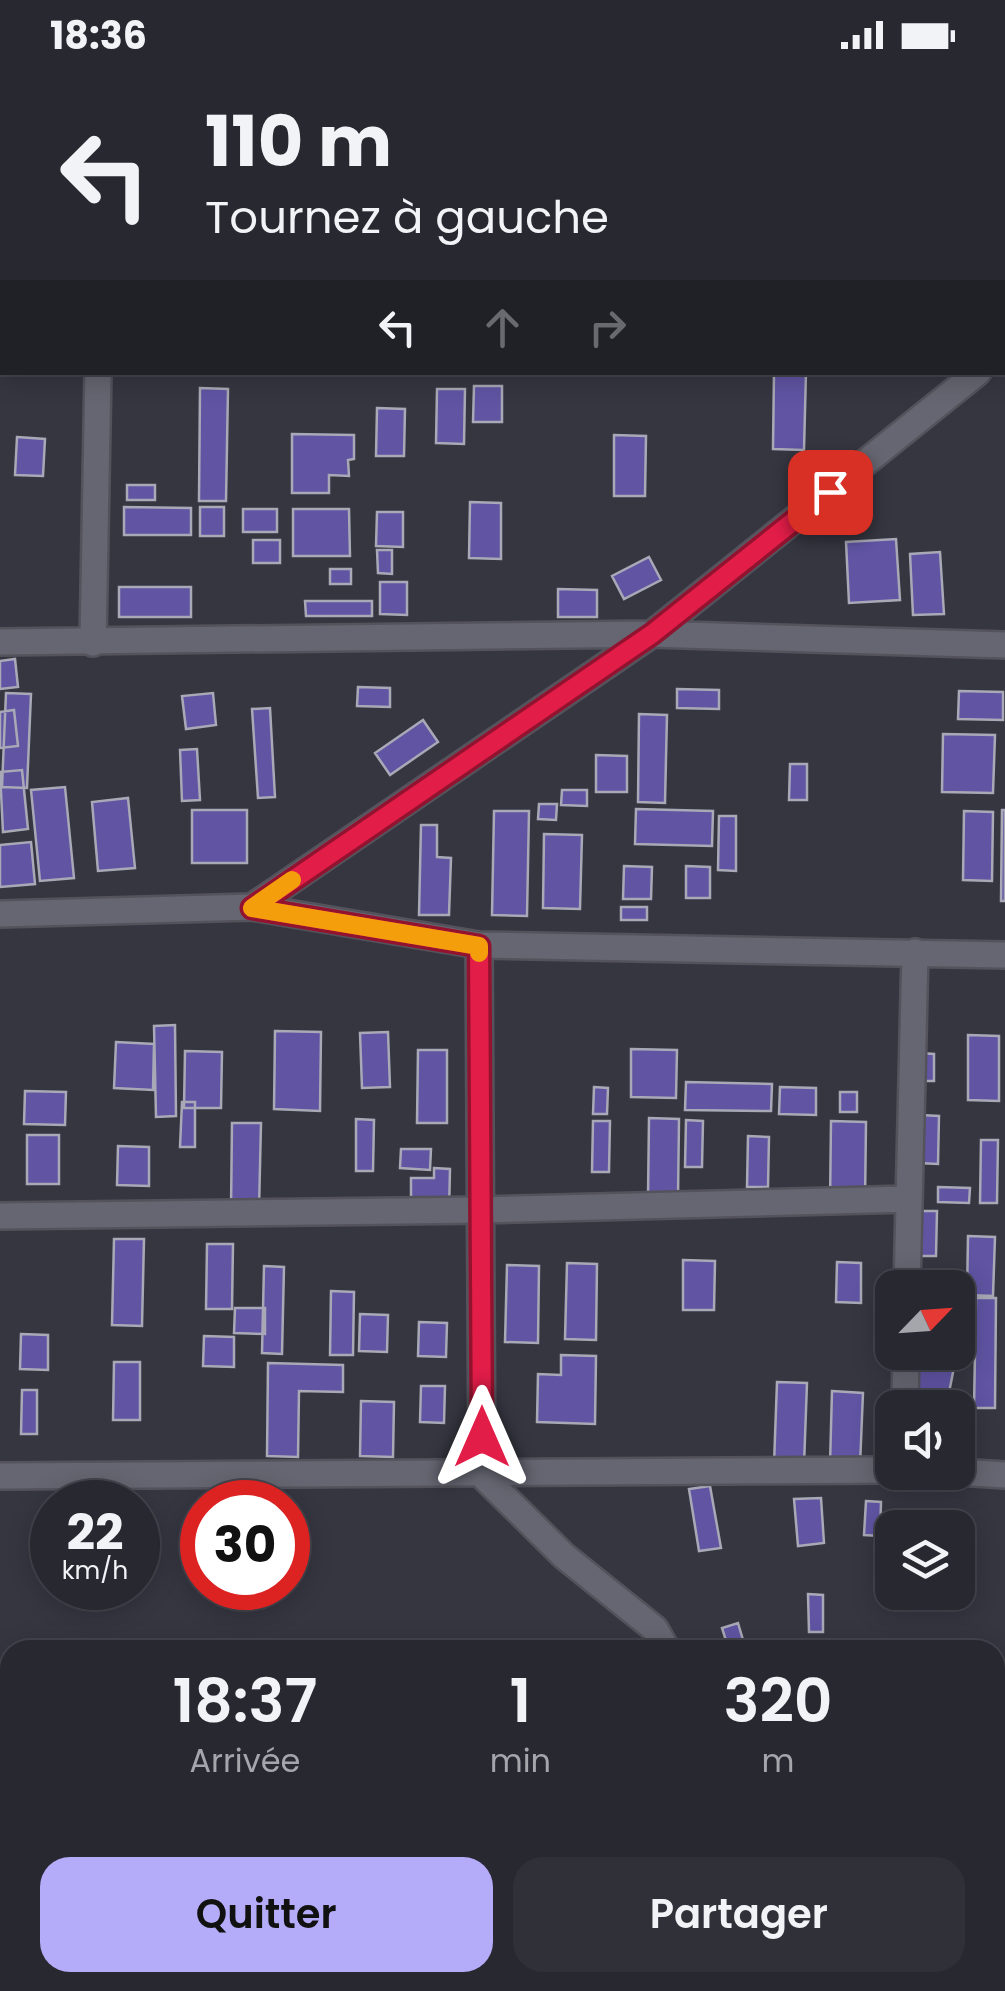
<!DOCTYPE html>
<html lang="fr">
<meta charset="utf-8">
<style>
:root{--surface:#282831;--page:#303039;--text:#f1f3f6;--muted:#a5a6ab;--line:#44444d;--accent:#b4acf9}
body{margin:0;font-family:Poppins,sans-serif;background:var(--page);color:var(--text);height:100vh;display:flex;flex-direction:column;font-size:38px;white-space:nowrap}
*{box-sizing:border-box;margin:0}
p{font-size:32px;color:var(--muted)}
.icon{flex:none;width:55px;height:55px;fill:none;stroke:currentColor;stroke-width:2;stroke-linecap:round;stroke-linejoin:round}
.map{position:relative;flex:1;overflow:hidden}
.details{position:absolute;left:0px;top:1570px;width:1005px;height:352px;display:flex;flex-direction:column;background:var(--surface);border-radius:30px 30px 0 0;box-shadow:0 5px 25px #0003,0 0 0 2px var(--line)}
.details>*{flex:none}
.banner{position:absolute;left:0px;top:0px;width:1005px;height:305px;box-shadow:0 5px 25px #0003,0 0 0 2px var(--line);background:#282831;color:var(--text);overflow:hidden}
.needle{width:65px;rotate:65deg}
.controls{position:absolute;left:875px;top:1200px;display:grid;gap:20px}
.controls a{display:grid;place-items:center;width:100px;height:100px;border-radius:20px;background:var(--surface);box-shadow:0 5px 25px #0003,0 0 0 2px var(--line);font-size:50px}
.speed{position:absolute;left:30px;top:1410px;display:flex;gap:20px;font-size:50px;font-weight:700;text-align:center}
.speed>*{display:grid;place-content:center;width:130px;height:130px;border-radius:50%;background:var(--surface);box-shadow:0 5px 25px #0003,0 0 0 2px var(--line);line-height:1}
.speed small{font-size:25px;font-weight:400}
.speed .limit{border:15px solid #d22;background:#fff;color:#111}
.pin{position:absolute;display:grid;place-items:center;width:85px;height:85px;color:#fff;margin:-42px;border-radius:20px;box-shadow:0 5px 15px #0006}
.me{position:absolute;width:110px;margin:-55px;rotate:0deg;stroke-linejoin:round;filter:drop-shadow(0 0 8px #0008)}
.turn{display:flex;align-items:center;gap:35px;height:210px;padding:0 40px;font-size:45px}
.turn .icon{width:130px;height:130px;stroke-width:2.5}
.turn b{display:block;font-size:70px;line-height:85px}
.lanes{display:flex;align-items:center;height:95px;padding:0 40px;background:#0003;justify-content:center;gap:50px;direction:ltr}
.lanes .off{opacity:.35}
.eta{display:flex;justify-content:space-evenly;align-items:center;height:170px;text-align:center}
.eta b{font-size:60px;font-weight:600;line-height:70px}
.button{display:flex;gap:20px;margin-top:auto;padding:20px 40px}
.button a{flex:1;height:115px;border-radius:30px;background:var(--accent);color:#111;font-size:40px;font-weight:600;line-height:115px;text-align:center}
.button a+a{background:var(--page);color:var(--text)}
.status{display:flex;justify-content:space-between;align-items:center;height:70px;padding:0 50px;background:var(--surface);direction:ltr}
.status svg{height:28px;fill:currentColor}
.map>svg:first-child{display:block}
</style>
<div class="status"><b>18:36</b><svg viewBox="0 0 49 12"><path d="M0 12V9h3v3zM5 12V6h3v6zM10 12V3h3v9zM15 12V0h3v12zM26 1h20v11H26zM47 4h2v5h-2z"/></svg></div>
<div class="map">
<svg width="1005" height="1921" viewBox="0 0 1005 1921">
<rect width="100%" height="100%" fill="#363641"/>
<!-- building -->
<path fill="#6054a3" stroke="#a8a8b6" stroke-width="2.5" d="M774 302H806L804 380 773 379Z
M474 316H502V352H473Z
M200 318 228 319 226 431H199Z
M437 319H465L464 374 436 373Z
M377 338 405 339 404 386H376Z
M292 364 354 365V389L348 390 349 406 329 405V423H292Z
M614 365 646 366 645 426H614Z
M17 367 45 369 43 406 15 405Z
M127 415H155V430H127Z
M470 432 501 433V489L469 488Z
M124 437 191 438V465H124Z
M200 437H224V466H200Z
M243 439H277V462H243Z
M293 439H349L350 486H293Z
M377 442H403V477L376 476Z
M896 469 900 530 849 533 846 472Z
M253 470H280V493H253Z
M377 480H392V504L378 503Z
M940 482 944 544 913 545 910 484Z
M649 487 661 510 624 529 612 506Z
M330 499H351V514H330Z
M380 512H407V545L380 544Z
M119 517H191V547H119Z
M558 519 597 520V547H558Z
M305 531H372V546H306Z
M15 589 18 617 0 619V591Z
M358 617 390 618V637L357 636Z
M677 619 719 620V639L677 638Z
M959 621 1003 622V650L958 649Z
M6 623 31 624 27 718 2 717Z
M213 623 216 655 186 659 182 626Z
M270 638 275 727 258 728 252 639Z
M14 640 18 676 0 678V642Z
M639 644 667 645 665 733 638 732Z
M423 650 438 672 390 705 375 683Z
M943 664 995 665 993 723 942 722Z
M197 679 200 730 182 731 180 680Z
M596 685 627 686V722H596Z
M790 694H807V730H789Z
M22 700 28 759 3 762 0 702Z
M65 717 74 808 40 811 31 720Z
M562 720H587V736L561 735Z
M128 728 135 798 98 801 92 732Z
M539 734H557L556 750 538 749Z
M636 739 713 741 712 776 635 774Z
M192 740H247V793H192Z
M1002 740H1005V831H1001Z
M494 741H529L527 846 492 845Z
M964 741 993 742 992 811 963 810Z
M719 746H736V801L718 800Z
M421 755H437V787L451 788 449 845H419Z
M544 764 582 765 580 839 543 838Z
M31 772 35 814 0 817V775Z
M624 796 652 797 651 829H623Z
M686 796 710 797V828H686Z
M621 837H647V850H621Z
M175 955 176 1046 156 1047 154 956Z
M275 961 321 962 320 1041 274 1039Z
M388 962 390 1017 362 1018 360 963Z
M968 965 999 966V1031L968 1030Z
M116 972 154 974 153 1020 114 1018Z
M631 979 677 980 676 1028 631 1027Z
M418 980H447V1053H417Z
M185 981 222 982 221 1038H184Z
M920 983 934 984V1011H920Z
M686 1012 772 1014 771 1041 685 1040Z
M594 1017 608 1018 607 1044H593Z
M780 1017 816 1018V1045L779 1044Z
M25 1021 66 1022 65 1055 24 1054Z
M840 1022H857V1042H840Z
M182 1032H195V1077H180Z
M920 1045 939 1046 938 1094 918 1093Z
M649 1048 679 1049 678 1128H648Z
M356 1049 374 1050 373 1101H356Z
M686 1050 703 1051 702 1097H685Z
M593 1051H610L609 1102H592Z
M831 1051 866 1052 865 1134H830Z
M232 1053H261L259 1140H231Z
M27 1065H59V1114H27Z
M748 1066 769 1067 768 1117H747Z
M981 1070H998L997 1133H980Z
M118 1076 149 1077V1116L117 1115Z
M401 1079H431L430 1100 400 1098Z
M434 1098 450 1099 449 1143H411V1108H434Z
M938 1117 970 1118 969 1133 938 1132Z
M918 1141H937L936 1186H917Z
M968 1166 995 1167 993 1226 967 1225Z
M114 1169H144L142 1256 112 1255Z
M207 1174H233L232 1239H206Z
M683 1190 715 1191 714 1240H683Z
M837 1192 861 1193V1233L836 1232Z
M567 1193 597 1194 596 1270 565 1269Z
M507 1195 539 1196 538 1273 505 1272Z
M264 1196 284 1197 282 1284 262 1283Z
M331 1221 354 1222 353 1285H330Z
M976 1228H996L995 1338H974Z
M235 1238H265V1264L234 1263Z
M360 1244 388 1245 387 1282 359 1281Z
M419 1252 447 1253 446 1287 418 1286Z
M21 1264 48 1265V1300L20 1299Z
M204 1266 234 1267V1297L203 1296Z
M948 1282H957L946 1338H916V1300Z
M561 1285 596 1286 595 1354 537 1352 538 1304 561 1305Z
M114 1292H140V1350H113Z
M268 1293 343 1295V1322L299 1321 298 1387 267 1386Z
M777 1312 807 1313 804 1395 774 1394Z
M421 1316H445L444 1353 420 1352Z
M22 1320H37V1364H21Z
M832 1321 863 1323 860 1396 830 1394Z
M361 1331 394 1332 393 1387 360 1386Z
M710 1416 721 1478 699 1481 689 1419Z
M821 1428 824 1473 798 1476 794 1429Z
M866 1431 881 1432 880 1466 864 1465Z
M808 1524 823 1525V1562H809Z
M738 1553 746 1580H729L722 1558Z"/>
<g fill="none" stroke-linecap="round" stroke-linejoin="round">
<defs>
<path id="minor" d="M103 2V0
M382 2V0
M625 2V0
M920 2V0
M1002 244H1005
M0 259H2
M1002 283 1005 281
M0 572 652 564 1005 575
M93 573 98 302
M252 837 652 564 978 302
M0 844 252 837 479 875 1005 885
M479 875 482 1405 564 1486 655 1559 667 1580
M0 1146 481 1140 909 1129
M907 1218 915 882
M905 1338 906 1282
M958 1402 1005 1405
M0 1406 892 1400
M764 1912 766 1921"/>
</defs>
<!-- minor casing -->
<use href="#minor" stroke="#54535c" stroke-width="30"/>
<!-- minor -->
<use href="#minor" stroke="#666672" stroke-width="25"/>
</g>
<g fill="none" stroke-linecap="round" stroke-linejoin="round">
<defs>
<path id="route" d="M482 1367 479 876 252 838 652 564 830 422"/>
</defs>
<!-- route casing -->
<use href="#route" stroke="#92132f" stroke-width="25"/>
<!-- route -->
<use href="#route" stroke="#e11d48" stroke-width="18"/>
<!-- slow -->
<path stroke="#f59e0b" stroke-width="18" d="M292 810 252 838 479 876V883"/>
</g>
</svg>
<div class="controls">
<a><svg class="needle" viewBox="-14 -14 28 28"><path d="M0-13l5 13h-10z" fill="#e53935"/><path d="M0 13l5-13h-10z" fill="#a5a6ab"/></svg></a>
<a><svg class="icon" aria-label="sound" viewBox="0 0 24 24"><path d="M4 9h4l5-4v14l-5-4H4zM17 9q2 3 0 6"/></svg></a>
<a><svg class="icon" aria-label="layers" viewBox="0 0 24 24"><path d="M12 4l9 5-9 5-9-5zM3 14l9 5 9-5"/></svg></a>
</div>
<div class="speed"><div>22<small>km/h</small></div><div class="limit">30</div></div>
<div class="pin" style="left:830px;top:422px;background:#d93025"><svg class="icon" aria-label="arrive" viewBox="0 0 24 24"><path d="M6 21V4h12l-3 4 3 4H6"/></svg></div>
<svg class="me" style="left:482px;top:1367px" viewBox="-20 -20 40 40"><path d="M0-17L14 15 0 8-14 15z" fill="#e11d48" stroke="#fff" stroke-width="4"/></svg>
<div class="banner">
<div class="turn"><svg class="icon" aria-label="left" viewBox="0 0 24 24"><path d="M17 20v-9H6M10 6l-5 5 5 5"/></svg><div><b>110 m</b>Tournez à gauche</div></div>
<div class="lanes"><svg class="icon" aria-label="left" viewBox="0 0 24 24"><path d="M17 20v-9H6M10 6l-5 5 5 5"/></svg><svg class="icon off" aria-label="ahead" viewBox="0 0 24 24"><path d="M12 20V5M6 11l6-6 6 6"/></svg><svg class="icon off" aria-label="right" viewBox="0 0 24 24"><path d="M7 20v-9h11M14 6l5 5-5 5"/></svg></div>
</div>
<section class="details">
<div class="eta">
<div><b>18:37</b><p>Arrivée</p></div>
<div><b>1</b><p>min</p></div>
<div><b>320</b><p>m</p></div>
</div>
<div class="button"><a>Quitter</a><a>Partager</a></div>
</section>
</div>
